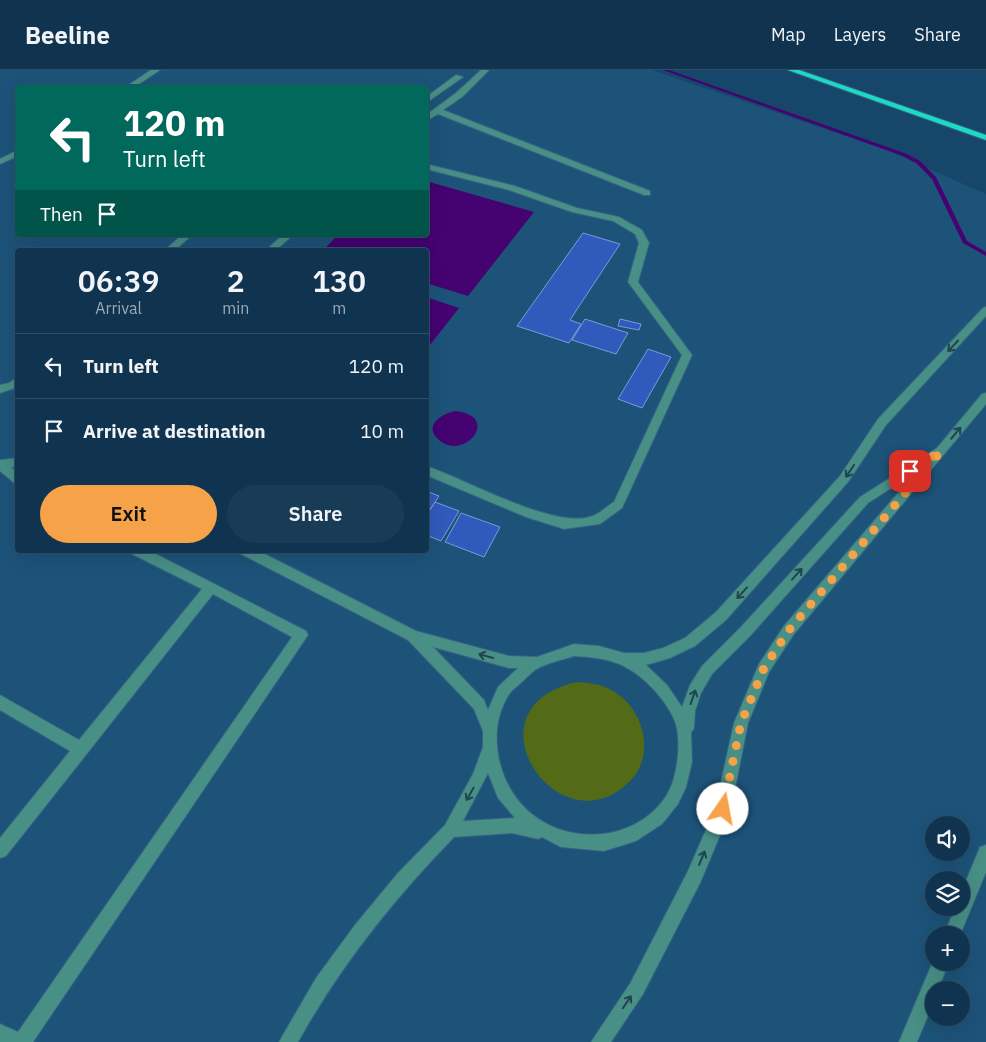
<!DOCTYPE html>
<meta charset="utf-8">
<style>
:root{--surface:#10344f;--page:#193c56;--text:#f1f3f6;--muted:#9caab7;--line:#304f66;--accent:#f6a248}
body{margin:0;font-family:"IBM Plex Sans",sans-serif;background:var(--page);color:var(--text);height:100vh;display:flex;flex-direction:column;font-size:19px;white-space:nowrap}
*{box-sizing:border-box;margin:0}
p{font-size:16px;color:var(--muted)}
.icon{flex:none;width:28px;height:28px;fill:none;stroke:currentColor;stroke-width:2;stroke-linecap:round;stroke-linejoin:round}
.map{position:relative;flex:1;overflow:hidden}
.drawer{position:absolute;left:15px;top:178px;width:414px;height:305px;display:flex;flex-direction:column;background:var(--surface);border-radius:5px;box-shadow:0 5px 20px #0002,0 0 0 1px var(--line)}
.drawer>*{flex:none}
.banner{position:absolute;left:15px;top:15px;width:414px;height:152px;border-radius:5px;box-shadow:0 5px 20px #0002,0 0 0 1px var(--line);background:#00695c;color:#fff;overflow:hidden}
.fabs{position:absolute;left:925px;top:746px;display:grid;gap:10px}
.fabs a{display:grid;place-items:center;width:45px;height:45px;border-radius:50%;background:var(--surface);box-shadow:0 5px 20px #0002,0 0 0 1px var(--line);font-size:25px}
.pin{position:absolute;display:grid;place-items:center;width:42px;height:42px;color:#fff;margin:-21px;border-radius:10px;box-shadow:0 2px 8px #0006}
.me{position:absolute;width:55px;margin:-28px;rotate:12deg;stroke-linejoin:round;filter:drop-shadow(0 0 4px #0008)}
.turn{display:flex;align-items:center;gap:18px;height:105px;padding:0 25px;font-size:22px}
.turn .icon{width:65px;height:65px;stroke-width:2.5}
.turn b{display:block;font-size:35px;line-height:42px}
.then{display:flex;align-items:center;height:48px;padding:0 25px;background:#0003;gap:10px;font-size:19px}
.eta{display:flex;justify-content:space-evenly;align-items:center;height:85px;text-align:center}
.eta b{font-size:30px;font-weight:600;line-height:35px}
.action{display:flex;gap:10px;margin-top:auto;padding:10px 25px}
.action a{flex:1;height:58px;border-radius:30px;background:var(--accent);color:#111;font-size:20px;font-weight:600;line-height:58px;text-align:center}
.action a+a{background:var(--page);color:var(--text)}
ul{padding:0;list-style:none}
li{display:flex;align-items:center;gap:15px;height:65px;padding:0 25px;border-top:1px solid var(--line)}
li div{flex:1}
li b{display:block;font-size:19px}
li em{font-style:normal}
header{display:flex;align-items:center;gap:30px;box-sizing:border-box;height:70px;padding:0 25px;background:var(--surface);border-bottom:1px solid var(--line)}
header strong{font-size:24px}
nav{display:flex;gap:28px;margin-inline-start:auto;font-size:18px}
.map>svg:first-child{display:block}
</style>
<header>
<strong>Beeline</strong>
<nav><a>Map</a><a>Layers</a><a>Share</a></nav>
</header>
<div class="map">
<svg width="986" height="972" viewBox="0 0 986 972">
<rect width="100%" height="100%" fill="#164669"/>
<!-- built -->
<path fill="#1d5379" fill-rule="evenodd" d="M0 0H652L889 81 986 124V972H0ZM18 18H426V165H18ZM18 180H426V480H18ZM934 755H961V782H934ZM934 810H961V838H934ZM934 865H961V892H934ZM934 920H961V948H934Z"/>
<!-- green -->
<path fill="#536b16" d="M577 612C589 613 602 614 613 621 643 638 656 683 631 710 561 784 460 638 577 612Z"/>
<!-- water -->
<path fill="#450271" d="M426 111 534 142 468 226 426 213V180L324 179 338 165H426Z
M426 227 459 238 426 280Z
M456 341C503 347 462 393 438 369 423 355 443 343 456 341Z"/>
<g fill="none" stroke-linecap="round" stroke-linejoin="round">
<!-- stream -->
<path fill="#450271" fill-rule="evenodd" d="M663 0H669L907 84 920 91 936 107 967 171 986 182V186L963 173 932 109 916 93 903 86Z"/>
</g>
<!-- building -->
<path fill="#315abd" stroke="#7c9ad8" d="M583 163 620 174 570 250 581 254 569 273 517 256Z
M585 249 628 263 616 284 572 270Z
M620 249 641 254 639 260 618 256Z
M648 279 671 287 642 338 618 329Z
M426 421 439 426 426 446Z
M435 432 459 441 441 471 426 465V446Z
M461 443 500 457 484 487 445 472Z"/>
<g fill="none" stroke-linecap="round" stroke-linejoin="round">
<defs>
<path id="minor" d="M151 0H160L133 18H124Z
M481 0H489L462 27 443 40 650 121V125H644L438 44 426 51V45L456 23Z
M456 5 463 7 426 33V27Z
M18 80V86L0 94V89Z
M426 94 515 116 577 138 619 147 642 160 649 173 638 212 692 285 622 438 600 454 564 459 526 447 426 405V396C464 408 559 463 595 445 601 442 607 436 614 432L682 285 628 212 639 173 635 164 613 151 572 142 509 120 426 99Z
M182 165H192L175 180H165Z
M283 165H293L276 180H266Z
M986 237V246L886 355 848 412 726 550 695 576 670 588 646 595 667 615 682 637 690 615 702 596 741 557 860 427 937 378 982 324 986 323V334L794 564 769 602 748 653 731 739 700 813 643 924 611 972H591L631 912 688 801 715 739 734 653 759 594 784 556 915 403 868 433 751 565 712 604 701 623 695 641 694 658 691 663 692 692 686 717 678 734 662 754 636 771 604 781 561 777 542 767 538 769 512 763 454 767C393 830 340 896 298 972H279L316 908 355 855 398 803 445 755 473 704 483 677V661L474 639 408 570 241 484 239 480H257L416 561 509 586 537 587 574 574 599 576 624 583H644L663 578 685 568 716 542 840 406 878 349 983 238ZM433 577 509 598H518L498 617 488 640 484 630ZM574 586C589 587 605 588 619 594 641 603 664 627 674 649 682 667 678 701 670 719 645 769 575 778 533 745 499 719 485 664 508 626 511 620 519 615 524 610 527 607 531 603 535 600 546 593 562 590 574 586ZM488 703 498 728 515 748 463 751Z
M18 307V317L0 323V315L9 313Z
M18 388V396L11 397 18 404V416L0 401V390Z
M130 480H148L306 561 308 565 33 972H0V954L18 962 292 567 213 524 6 786 0 788V768L70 681 0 640V625L79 670 202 519 132 484Z
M986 775V802L960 865H944L955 838H961V823L980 777Z
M934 889V892H949L938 920H934V931L917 972H899Z"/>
<path id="major" d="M788 0H799L986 65V70Z"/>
</defs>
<!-- minor casing -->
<use href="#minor" stroke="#376383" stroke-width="2"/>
<!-- major casing -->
<use href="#major" stroke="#376383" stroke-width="2"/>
<!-- minor -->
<use href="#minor" fill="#488f86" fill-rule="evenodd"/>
<!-- major -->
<use href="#major" fill="#1cdac8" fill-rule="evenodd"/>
</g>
<!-- one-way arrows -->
<defs><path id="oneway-shaft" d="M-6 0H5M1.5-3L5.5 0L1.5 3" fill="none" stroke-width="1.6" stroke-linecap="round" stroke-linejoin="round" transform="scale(1.25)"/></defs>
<g stroke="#204451">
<use href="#oneway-shaft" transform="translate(953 276) rotate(133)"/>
<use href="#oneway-shaft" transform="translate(956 363) rotate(-50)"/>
<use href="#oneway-shaft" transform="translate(850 401) rotate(124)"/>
<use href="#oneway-shaft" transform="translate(797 504) rotate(-48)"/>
<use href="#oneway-shaft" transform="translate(742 523) rotate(132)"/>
<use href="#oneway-shaft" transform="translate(486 586) rotate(-165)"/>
<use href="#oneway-shaft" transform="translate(693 627) rotate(-71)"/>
<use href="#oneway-shaft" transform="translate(470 724) rotate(120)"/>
<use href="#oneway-shaft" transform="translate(702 788) rotate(-67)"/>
<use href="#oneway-shaft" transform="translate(627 932) rotate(-56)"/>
</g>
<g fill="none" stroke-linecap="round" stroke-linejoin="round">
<!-- route -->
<path stroke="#f6a248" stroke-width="9" stroke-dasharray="0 16.2" d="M723 739 741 653 764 598 789 560 941 381 910 401"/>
</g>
</svg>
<div class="fabs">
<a><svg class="icon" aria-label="sound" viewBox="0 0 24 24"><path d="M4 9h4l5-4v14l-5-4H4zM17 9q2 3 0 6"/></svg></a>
<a><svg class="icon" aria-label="layers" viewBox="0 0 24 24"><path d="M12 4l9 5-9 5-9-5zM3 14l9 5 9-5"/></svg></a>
<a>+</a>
<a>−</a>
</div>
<div class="pin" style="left:910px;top:401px;background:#d93025"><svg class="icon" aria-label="arrive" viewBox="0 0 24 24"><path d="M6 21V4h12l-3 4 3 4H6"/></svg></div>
<svg class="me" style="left:723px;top:739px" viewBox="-20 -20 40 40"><circle r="19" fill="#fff"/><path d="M0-13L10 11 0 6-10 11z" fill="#f6a248"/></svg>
<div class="banner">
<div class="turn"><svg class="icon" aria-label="left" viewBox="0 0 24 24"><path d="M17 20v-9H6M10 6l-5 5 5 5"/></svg><div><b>120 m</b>Turn left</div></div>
<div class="then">Then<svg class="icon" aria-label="arrive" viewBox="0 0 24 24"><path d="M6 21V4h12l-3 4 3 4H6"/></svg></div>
</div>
<section class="drawer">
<div class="eta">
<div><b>06:39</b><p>Arrival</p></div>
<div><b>2</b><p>min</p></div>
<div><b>130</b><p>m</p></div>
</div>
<ul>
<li><svg class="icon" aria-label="left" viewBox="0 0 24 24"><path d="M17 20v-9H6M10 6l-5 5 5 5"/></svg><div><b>Turn left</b></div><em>120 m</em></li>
<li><svg class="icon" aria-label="arrive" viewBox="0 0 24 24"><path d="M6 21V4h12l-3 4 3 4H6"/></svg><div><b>Arrive at destination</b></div><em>10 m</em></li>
</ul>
<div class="action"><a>Exit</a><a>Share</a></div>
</section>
</div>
